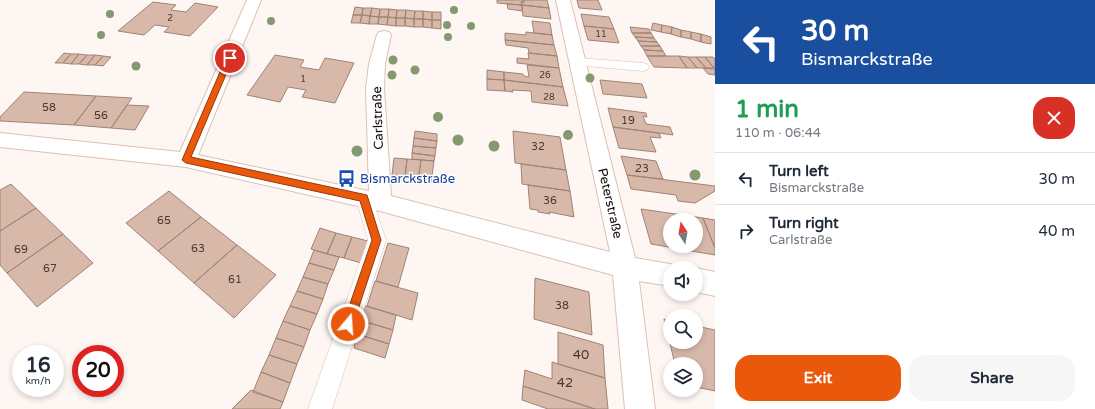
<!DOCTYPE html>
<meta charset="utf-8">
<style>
:root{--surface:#fff;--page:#f6f6f7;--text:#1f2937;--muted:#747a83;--line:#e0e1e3;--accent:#ea580c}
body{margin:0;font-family:"Varela Round",sans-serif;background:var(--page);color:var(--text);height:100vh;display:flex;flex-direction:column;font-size:15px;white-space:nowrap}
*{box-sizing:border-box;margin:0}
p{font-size:13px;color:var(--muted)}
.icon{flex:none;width:22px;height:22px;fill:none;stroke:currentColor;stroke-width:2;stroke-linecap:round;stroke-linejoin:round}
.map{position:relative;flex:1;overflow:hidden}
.details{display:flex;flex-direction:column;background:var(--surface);width:380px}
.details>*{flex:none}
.hud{background:#1a4fa0;color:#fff;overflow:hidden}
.needle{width:26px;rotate:349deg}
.controls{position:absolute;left:663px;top:213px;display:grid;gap:8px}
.controls a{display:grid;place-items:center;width:40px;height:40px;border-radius:50%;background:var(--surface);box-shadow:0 2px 6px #0003;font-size:20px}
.speed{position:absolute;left:12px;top:345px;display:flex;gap:8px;font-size:20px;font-weight:700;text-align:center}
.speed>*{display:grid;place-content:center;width:52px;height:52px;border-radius:50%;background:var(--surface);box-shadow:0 2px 6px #0003;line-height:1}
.speed small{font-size:10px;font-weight:400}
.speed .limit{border:6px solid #d22;background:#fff;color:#111}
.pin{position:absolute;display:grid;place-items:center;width:34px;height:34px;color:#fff;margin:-17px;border:2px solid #fff;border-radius:50%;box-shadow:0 1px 4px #0007}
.me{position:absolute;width:44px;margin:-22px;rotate:18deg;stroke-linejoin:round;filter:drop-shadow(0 0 3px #0008)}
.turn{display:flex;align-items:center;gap:14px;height:84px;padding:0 20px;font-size:18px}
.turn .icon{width:52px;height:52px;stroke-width:2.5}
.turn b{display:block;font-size:28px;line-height:34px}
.round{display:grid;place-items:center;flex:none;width:42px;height:42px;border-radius:16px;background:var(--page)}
.summary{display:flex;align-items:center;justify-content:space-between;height:68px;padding:0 20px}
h1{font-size:24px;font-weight:800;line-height:30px;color:#1e9e55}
.action{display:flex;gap:8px;margin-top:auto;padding:8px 20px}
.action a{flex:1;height:46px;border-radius:16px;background:var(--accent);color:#fff;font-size:16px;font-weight:800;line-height:46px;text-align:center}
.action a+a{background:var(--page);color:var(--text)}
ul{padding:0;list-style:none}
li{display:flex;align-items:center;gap:12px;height:52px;padding:0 20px;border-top:1px solid var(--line)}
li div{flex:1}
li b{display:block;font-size:15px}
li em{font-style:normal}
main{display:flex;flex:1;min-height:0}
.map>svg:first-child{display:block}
</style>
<main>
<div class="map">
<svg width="715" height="409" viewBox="0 0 715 409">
<rect width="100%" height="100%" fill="#fdf6f3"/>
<!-- building -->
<path fill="#d8b9a9" stroke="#a08374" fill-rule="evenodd" d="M497 0H524V2H521L522 5 497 3Z
M524 0H547L549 8 522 5 521 2H524Z
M577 0H598L602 10 579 8Z
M153 2 176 5 171 10 186 12 195 3 218 7 190 36 164 32 169 27 155 25 144 35 118 31Z
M507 4 522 5V11L508 9Z
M522 5 549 8 551 19 523 16Z
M355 7 363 8 362 15H353Z
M363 8H372L370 16 362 15Z
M372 8 380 9 379 17 370 16Z
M380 9H389L388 17H379Z
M389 9 397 10 396 18 388 17Z
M397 10H406L405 18H396Z
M406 10 415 11 414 19 405 18Z
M415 11H423V19H414Z
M423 11 432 12V20L423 19Z
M432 12H441V20H432Z
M581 14 609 17 614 29 584 26Z
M353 15H362L360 23H351Z
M362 15 370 16 369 24 360 23Z
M370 16 379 17 378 24H369Z
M379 17H388L387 25 378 24Z
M388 17 396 18V26L387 25Z
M396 18H405V26H396Z
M405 18 414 19V27L405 26Z
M414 19H423V27H414Z
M423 19 432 20V28L423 27Z
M432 20H441V29L432 28Z
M532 21 550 23 552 35 534 33Z
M653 23 662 25 661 32 651 30Z
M662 25 672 27 671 34 661 32Z
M584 26 614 29 619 43 588 40Z
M630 27 649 29 651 33H632Z
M672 27 681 30V37L671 34Z
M681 30 691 32V39L681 37Z
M526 32 552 35 554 45 505 40V33L526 35Z
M691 32 701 34V42L691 39Z
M632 33H651L654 38 635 37Z
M701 34 711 37V44L701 42Z
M635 37 654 38 657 42 638 41Z
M505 40 554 45 557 56 529 53 528 48 506 45Z
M638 41 657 42 660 46H641Z
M641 46H660L663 51 644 50Z
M644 50 663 51 666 56H647Z
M64 53 71 54 63 63H55Z
M528 53 557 56 559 68 517 63V58L529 59Z
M71 54H79L71 64 63 63Z
M79 54 87 55 79 64H71Z
M87 55H95L87 65 79 64Z
M95 55 103 56 95 65H87Z
M275 55 304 60 300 67 319 70 325 58 354 63 335 103 302 97 306 90 288 87 280 102 247 95Z
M103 56 111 57 103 66 95 65Z
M647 56H679L687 68 654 67Z
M679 56 688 57 697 68H687Z
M688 57H696L706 68H697Z
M696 57H705L714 68H706Z
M705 57H713L715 59V69Z
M527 65 559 68 563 87 504 80V72L523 74 524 76 529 77Z
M703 68 715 69V75L708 74Z
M487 70 504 72V80L487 79Z
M487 79 504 80 505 91 487 90Z
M504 80 563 87 568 106 532 102 531 91 512 90 513 92 505 91Z
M600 80 642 84 647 98 603 94Z
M24 92 96 96 74 125 0 121V117Z
M96 96 132 98 111 128 74 125Z
M127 105 149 106 135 130 111 128Z
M608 108 646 113 647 117 643 116 646 124 670 127 673 135 613 127Z
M613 127 659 133 661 138 650 137 656 152 619 148Z
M415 131 437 134V141L414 138Z
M513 131 560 137 566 170 515 163Z
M414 138 437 141 436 148 413 146Z
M413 146 436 148 435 156 412 153Z
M412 153 435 156 434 161 412 159Z
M621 156 656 161 663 179 627 175Z
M394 158 407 159 405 178 392 175Z
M407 159 421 160 418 181 405 178Z
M421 160 434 161 431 183 418 181Z
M521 164 566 170 570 191 522 184Z
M627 175 715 186V191L695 203 678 201 676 195 631 189Z
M11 184 36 208 0 231V190Z
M528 185 570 191 574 217 549 212 550 214 538 212V210L530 209Z
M169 191 201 217 158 251 126 223Z
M36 208 63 234 7 273 0 265V231Z
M641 209 703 218 715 248V255L651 244ZM670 220H696V246H670Z
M201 217 237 245 194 283 158 251Z
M703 218 715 220V248Z
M320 228 336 233 327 254 311 249Z
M336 233 352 237 344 258 327 254Z
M63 234 93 263 37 307 7 273Z
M352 237 368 241 361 263 344 258Z
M388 243 409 248 398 287 376 281Z
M237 245 276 275 234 318 194 283Z
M314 250 339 257 334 270 309 263Z
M309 263 334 270 328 284 303 277Z
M303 277 328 284 323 299 297 291Z
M535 278 589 292 592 335 534 319Z
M375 281 418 293 412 320 367 306Z
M297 291 323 299 317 314 290 306Z
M290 306 317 314 310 330 283 321Z
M365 306 396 315 393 330 360 320Z
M664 319 670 321V342H696V326L715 330V391L696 387V364H675Z
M283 321 310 330 304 347 276 338Z
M362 321 393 330 389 344 357 334Z
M558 332 603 345 605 378 558 364Z
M357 334 389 344 385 358 354 348Z
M276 338 304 347 297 364 269 355Z
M269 355 297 364 290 383 261 372Z
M552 362 605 378 608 409H595L523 386 525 370 552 379Z
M261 372 290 383 283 402 253 392Z
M523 386 595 409H548L522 400Z
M251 390 283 402 280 409H232Z"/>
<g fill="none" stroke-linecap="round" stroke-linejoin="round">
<defs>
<path id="service" d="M578 58 643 63 647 64 649 67 647 70 643 71 574 65 572 62 574 59Z
M364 191 370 193 372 198 386 240 332 409H308L368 240 356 198 358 193Z"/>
<path id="minor" d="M247 0H261L198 155 369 191 366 89 369 64 377 35 379 32 384 31 389 32 391 35 385 64 384 89 391 196 610 252 556 0H570L635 258 670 264 679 268H670V286L639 281 655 409H625L613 275 380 211 186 167 0 147V133L180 152Z
M696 268 715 272V296L696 292Z"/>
</defs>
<!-- service casing -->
<use href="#service" stroke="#dfc0b0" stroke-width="1"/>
<!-- minor casing -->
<use href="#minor" stroke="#dfc0b0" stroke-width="2"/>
<!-- service -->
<use href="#service" fill="#fff" fill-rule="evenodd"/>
<!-- minor -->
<use href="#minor" fill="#fff" fill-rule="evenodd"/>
</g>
<!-- trees -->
<g fill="#849970">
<circle cx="454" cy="10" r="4"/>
<circle cx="110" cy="14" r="4"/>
<circle cx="271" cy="21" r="4"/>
<circle cx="447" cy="25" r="4"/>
<circle cx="471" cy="26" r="4"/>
<circle cx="101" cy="35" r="4"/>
<circle cx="448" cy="37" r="4"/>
<circle cx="393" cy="60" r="4.5"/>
<circle cx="136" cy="66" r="4.5"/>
<circle cx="415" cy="70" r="4.5"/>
<circle cx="392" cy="75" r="4.5"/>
<circle cx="590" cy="78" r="4.5"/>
<circle cx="438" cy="117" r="5"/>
<circle cx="568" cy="135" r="5"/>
<circle cx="458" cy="140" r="5.5"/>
<circle cx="494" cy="146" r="5.5"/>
<circle cx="357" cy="151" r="5.5"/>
<circle cx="695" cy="175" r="5.5"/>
</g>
<!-- route -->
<path fill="#ea580c" stroke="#983908" d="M230 56 233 58 191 157 367 195 381 240 352 328 348 330 344 328 343 324 372 240 360 201 186 163 182 160 226 58Z"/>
<!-- icons -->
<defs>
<symbol id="bus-bare" viewBox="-9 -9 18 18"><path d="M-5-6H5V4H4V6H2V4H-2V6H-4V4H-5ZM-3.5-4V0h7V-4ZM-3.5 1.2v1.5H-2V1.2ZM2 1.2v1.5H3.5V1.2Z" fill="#1a4fb4" stroke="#fff" stroke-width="2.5" paint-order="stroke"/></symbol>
</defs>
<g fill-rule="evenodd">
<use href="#bus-bare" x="334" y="166" width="25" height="25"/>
</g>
<g text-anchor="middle" stroke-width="3" stroke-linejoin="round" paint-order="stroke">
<!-- far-number labels -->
<g font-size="9" fill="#483830">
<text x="170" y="21">2</text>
<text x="601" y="37">11</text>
<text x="545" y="78">26</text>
<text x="303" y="82">1</text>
<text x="549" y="100">28</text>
</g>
<!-- number labels -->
<g font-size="11" fill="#483830">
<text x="49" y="111">58</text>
<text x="101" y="119">56</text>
<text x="628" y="124">19</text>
<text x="538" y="150">32</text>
<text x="642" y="172">23</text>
<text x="550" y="204">36</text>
<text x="164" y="224">65</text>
<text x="198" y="252">63</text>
<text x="21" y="253">69</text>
<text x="50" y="272">67</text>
<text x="235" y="283">61</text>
<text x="562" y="309">38</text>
</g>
<!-- street labels -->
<g font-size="13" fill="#180d08" stroke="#fff">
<text transform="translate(377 118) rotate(-92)" y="5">Carlstraße</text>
<text transform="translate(611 203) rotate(77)" y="5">Peterstraße</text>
</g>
<!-- transit labels -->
<g font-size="13" fill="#164399" stroke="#fff" text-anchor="start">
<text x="360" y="183">Bismarckstraße</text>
</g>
<!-- near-number labels -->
<g font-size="13" fill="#483830">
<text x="581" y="359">40</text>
<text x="565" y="387">42</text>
</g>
</g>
</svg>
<div class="controls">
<a><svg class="needle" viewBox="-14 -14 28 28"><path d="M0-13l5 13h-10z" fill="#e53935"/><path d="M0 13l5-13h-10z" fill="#747a83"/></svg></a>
<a><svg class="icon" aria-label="sound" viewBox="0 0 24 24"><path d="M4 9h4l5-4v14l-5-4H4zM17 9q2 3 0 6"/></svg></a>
<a><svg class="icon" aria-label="search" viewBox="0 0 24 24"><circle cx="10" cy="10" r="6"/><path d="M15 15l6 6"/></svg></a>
<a><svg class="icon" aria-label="layers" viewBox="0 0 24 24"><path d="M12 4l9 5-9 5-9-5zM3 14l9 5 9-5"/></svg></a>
</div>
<div class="speed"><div>16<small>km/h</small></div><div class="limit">20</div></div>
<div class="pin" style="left:230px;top:58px;background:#d93025"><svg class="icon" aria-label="arrive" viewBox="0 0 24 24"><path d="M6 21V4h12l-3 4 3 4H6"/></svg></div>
<svg class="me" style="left:348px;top:324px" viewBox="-20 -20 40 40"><circle r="17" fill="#ea580c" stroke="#fff" stroke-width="3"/><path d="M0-11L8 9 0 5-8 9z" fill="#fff"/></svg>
</div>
<section class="details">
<div class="hud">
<div class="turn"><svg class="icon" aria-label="left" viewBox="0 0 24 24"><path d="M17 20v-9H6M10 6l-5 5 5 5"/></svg><div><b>30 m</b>Bismarckstraße</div></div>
</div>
<div class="summary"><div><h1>1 min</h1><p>110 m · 06:44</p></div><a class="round" style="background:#d93025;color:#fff"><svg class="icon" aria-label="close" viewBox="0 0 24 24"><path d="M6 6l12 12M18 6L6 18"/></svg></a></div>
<ul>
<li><svg class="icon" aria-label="left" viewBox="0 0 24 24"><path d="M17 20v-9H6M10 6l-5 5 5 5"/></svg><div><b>Turn left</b><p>Bismarckstraße</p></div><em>30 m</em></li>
<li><svg class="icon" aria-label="right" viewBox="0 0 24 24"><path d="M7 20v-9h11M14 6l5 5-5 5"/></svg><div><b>Turn right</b><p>Carlstraße</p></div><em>40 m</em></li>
</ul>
<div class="action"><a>Exit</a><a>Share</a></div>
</section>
</main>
